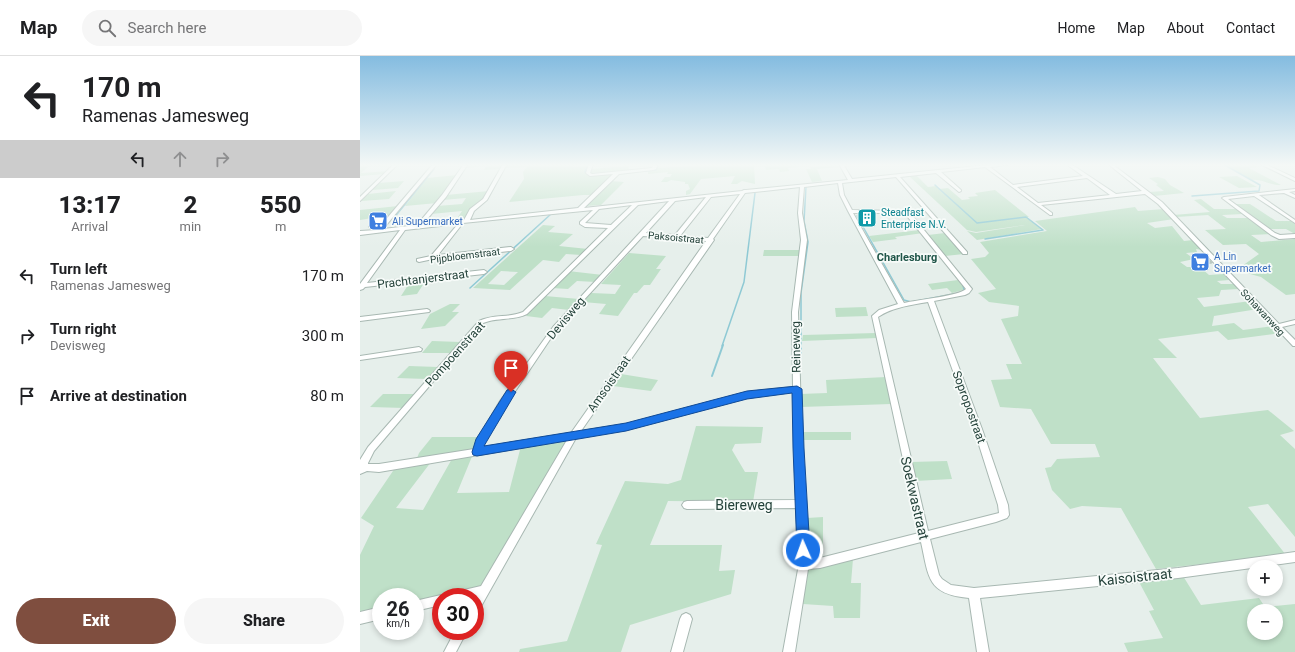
<!DOCTYPE html>
<meta charset="utf-8">
<style>
:root{--surface:#fff;--page:#f6f6f6;--text:#202124;--muted:#757577;--line:#e0e0e0;--accent:#7f4e3f}
body{margin:0;font-family:Roboto,sans-serif;background:var(--page);color:var(--text);height:100vh;display:flex;flex-direction:column;font-size:15px;white-space:nowrap}
*{box-sizing:border-box;margin:0}
p{font-size:13px;color:var(--muted)}
.icon{flex:none;width:22px;height:22px;fill:none;stroke:currentColor;stroke-width:2;stroke-linecap:round;stroke-linejoin:round}
.map{position:relative;flex:1;overflow:hidden}
.drawer{display:flex;flex-direction:column;background:var(--surface);width:360px}
.drawer>*{flex:none}
.banner{background:#fff;color:var(--text);overflow:hidden}
.fabs{position:absolute;left:887px;top:504px;display:grid;gap:8px}
.fabs a{display:grid;place-items:center;width:36px;height:36px;border-radius:50%;background:var(--surface);box-shadow:0 2px 6px #0003;font-size:20px}
.speed{position:absolute;left:12px;top:532px;display:flex;gap:8px;font-size:20px;font-weight:700;text-align:center}
.speed>*{display:grid;place-content:center;width:52px;height:52px;border-radius:50%;background:var(--surface);box-shadow:0 2px 6px #0003;line-height:1}
.speed small{font-size:10px;font-weight:400}
.speed .limit{border:6px solid #d22;background:#fff;color:#111}
.pin{position:absolute;display:grid;place-items:center;width:34px;height:34px;color:#fff;margin:-41px -17px;border-radius:50% 50% 50% 0;rotate:-45deg;box-shadow:0 0 4px #0007}
.pin .icon{rotate:45deg}
.me{position:absolute;width:44px;margin:-22px;rotate:358deg;stroke-linejoin:round;filter:drop-shadow(0 0 3px #0008)}
.turn{display:flex;align-items:center;gap:14px;height:84px;padding:0 16px;font-size:18px}
.turn .icon{width:52px;height:52px;stroke-width:2.5}
.turn b{display:block;font-size:28px;line-height:34px}
.lanes{display:flex;align-items:center;height:38px;padding:0 16px;background:#0003;justify-content:center;gap:20px;direction:ltr}
.lanes .off{opacity:.35}
.eta{display:flex;justify-content:space-evenly;align-items:center;height:68px;text-align:center}
.eta b{font-size:24px;font-weight:800;line-height:28px}
.primary-button{display:flex;gap:8px;margin-top:auto;padding:8px 16px}
.primary-button a{flex:1;height:46px;border-radius:24px;background:var(--accent);color:#fff;font-size:16px;font-weight:800;line-height:46px;text-align:center}
.primary-button a+a{background:var(--page);color:var(--text)}
ul{padding:0;list-style:none}
li{display:flex;align-items:center;gap:12px;height:60px;padding:0 16px}
li div{flex:1}
li b{display:block;font-size:15px}
li em{font-style:normal}
header{display:flex;align-items:center;gap:24px;box-sizing:border-box;height:56px;padding:0 20px;background:var(--surface);border-bottom:1px solid var(--line)}
header strong{font-size:19px}
nav{display:flex;gap:22px;margin-inline-start:auto;font-size:14px}
.search{width:280px;height:36px;background:var(--page);display:flex;align-items:center;gap:10px;box-sizing:border-box;padding:0 14px;border-radius:22px;color:var(--muted);font-size:15px}
main{display:flex;flex:1;min-height:0}
.map>svg:first-child{display:block}
</style>
<header>
<strong>Map</strong>
<div class="search"><svg class="icon" aria-label="search" viewBox="0 0 24 24"><circle cx="10" cy="10" r="6"/><path d="M15 15l6 6"/></svg>Search here</div>
<nav><a>Home</a><a>Map</a><a>About</a><a>Contact</a></nav>
</header>
<main>
<section class="drawer">
<div class="banner">
<div class="turn"><svg class="icon" aria-label="left" viewBox="0 0 24 24"><path d="M17 20v-9H6M10 6l-5 5 5 5"/></svg><div><b>170 m</b>Ramenas Jamesweg</div></div>
<div class="lanes"><svg class="icon" aria-label="left" viewBox="0 0 24 24"><path d="M17 20v-9H6M10 6l-5 5 5 5"/></svg><svg class="icon off" aria-label="ahead" viewBox="0 0 24 24"><path d="M12 20V5M6 11l6-6 6 6"/></svg><svg class="icon off" aria-label="right" viewBox="0 0 24 24"><path d="M7 20v-9h11M14 6l5 5-5 5"/></svg></div>
</div>
<div class="eta">
<div><b>13:17</b><p>Arrival</p></div>
<div><b>2</b><p>min</p></div>
<div><b>550</b><p>m</p></div>
</div>
<ul>
<li><svg class="icon" aria-label="left" viewBox="0 0 24 24"><path d="M17 20v-9H6M10 6l-5 5 5 5"/></svg><div><b>Turn left</b><p>Ramenas Jamesweg</p></div><em>170 m</em></li>
<li><svg class="icon" aria-label="right" viewBox="0 0 24 24"><path d="M7 20v-9h11M14 6l5 5-5 5"/></svg><div><b>Turn right</b><p>Devisweg</p></div><em>300 m</em></li>
<li><svg class="icon" aria-label="arrive" viewBox="0 0 24 24"><path d="M6 21V4h12l-3 4 3 4H6"/></svg><div><b>Arrive at destination</b></div><em>80 m</em></li>
</ul>
<div class="primary-button"><a>Exit</a><a>Share</a></div>
</section>
<div class="map">
<svg width="935" height="596" viewBox="0 0 935 596">
<rect width="100%" height="100%" fill="#e6efeb"/>
<!-- green -->
<path fill="#bfe0c8" fill-rule="evenodd" d="M0 108H35L8 111 1 117 28 115 25 118 0 120Z
M107 108H144L141 113 124 114 126 110 105 112Z
M145 108H216L213 111 229 109 227 119 253 118 231 139H223L149 146 164 123 163 116 167 111 143 112Z
M264 108H287L269 109 268 115 230 117 231 113 264 110Z
M354 108H394L395 128 382 125 377 128H371L375 120 341 123 330 138 326 139V135L330 133 328 128H325V126L311 124 307 126H301L305 121H310L312 118H307L308 116 288 118V114L296 112Z
M404 108H437L438 111 428 112 429 115 420 116 419 113 406 114Z
M479 108 481 111 457 113 462 125 452 126 446 113H451L450 111Z
M864 108H891L898 111 889 112 921 129C910 130 901 122 892 124Z
M97 119 77 147 45 150 67 122Z
M549 120H557L568 131 576 130 579 133 588 132 602 144 610 143 608 141 618 140 615 137 635 134 669 161H667L682 173 617 184 607 175 616 177 665 169 616 176 607 174Z
M877 120 897 131 879 132 859 121Z
M798 121 805 123 810 129 824 137 794 140 789 136 804 135 796 129 798 128 789 122Z
M44 125 38 132 12 134 18 127Z
M251 125 264 126 241 149 226 150Z
M36 135 29 143 1 145 8 138Z
M129 135 123 145 106 163 96 164 102 155 71 158 77 150 102 148 106 142 82 144 86 139Z
M841 143 854 153H876L883 158 862 159 867 162H889L912 178 891 179 901 186 935 183V238L926 239 901 221 883 216 882 210 899 198 886 188 863 189 845 174 866 173 848 159 816 161 813 159 850 156 834 144Z
M875 148H890L916 165H931L935 168V178L926 173H910Z
M38 150 30 159 0 164V154Z
M775 151 778 155 804 153 814 163 787 167 795 172 812 170 824 185 833 184 842 194 836 193 837 196 826 197 834 203 820 206 827 211H840L849 219 864 218 869 224 857 225 861 228H875L879 233 861 234 859 240 837 242 844 251 891 245 898 253 854 260 852 270 874 267 883 274 914 270 921 277 868 284 858 275 798 283 817 302H793L840 362 908 354 934 375 920 379 935 393V481L908 448 888 451 926 499 796 513 761 452 722 450 710 453 692 434 685 412 691 411 697 403 740 401 735 388H691L671 353 640 351 631 324 652 323 646 308H662L641 263 658 260 659 250 629 246 618 237 636 233 611 203 625 201 629 197 620 186 687 175 675 165Z
M183 169 195 170 188 176 213 178 199 190 228 193 221 199 206 198 199 206 183 204 150 234 113 232ZM141 215 158 216 144 229 128 228Z
M560 174 563 177 535 181 537 183 513 186 509 180Z
M585 177 604 198 585 200 568 179Z
M404 194H441L440 200H403Z
M269 197 306 200 296 213H301L290 229H284L277 237H274L258 260 239 258 246 248 223 246 231 237 255 238 261 229 241 228Z
M208 215 243 219 236 226 217 225 208 233 192 232Z
M66 224 57 238 41 240 50 226Z
M598 224 603 230V234L592 237 587 232 572 234 568 228Z
M185 240 219 243 209 254 192 252 182 262 166 260Z
M90 248H100L92 256H99L85 270 61 273 70 258Z
M506 251 508 260 476 261 475 252Z
M516 277 517 282 442 285 443 279Z
M72 285 100 286 90 297H62Z
M49 310 78 311 66 323 37 322Z
M261 318 298 324 291 335 253 330Z
M526 321 531 348 441 351 440 338 467 337 466 324Z
M23 338H57L45 352 10 351Z
M336 370 403 371 401 387 375 388 372 394 385 416H398L393 446 308 445 290 489H362L359 515 375 514 371 538 270 569 261 596H159L160 593 207 585 242 489 236 488 265 425 308 428 321 424Z
M441 376H491V384H441Z
M72 381H121L115 392 111 394 56 405 59 397Z
M209 383 122 530 115 534 55 546V541H21V553L0 557V499L14 470 1 462 35 412 71 406 36 452 63 454 93 401 113 398 97 437 149 436 161 390Z
M587 405 592 423 555 425 551 406Z
M463 461V499L459 501 451 497 447 489V462Z
M493 503 491 527H501L500 562H474L473 550 443 548 448 510Z
M823 520 841 549 899 542 905 551 935 548V596H768L764 587 803 582 789 555 794 554 778 524ZM894 555H916V577H894Z"/>
<g fill="none" stroke-linecap="round" stroke-linejoin="round">
<!-- stream-far1 -->
<path stroke="#8ec9d4" stroke-width="1.5" d="M284 115 296 114 299 108
M225 116 228 108
M575 129 617 167 666 161 683 174 625 183
M832 140 899 135 900 129 863 108
M226 150 241 135
M497 160 544 244 551 246 600 237 604 234 603 229
M33 163 74 113
M110 232 191 158
M362 290 384 226 395 137
M441 290V237L448 186 444 165 446 131"/>
<!-- stream -->
<path stroke="#8ec9d4" stroke-width="2" d="M441 289V302
M352 320 363 289"/>
</g>
<!-- building -->
<path fill="#bbcac4" stroke="#b8c9c2" d="M512 158 516 166 502 168 497 159Z
M27 160 18 170 8 171 17 161Z
M848 203 852 207 839 209 832 205Z"/>
<g fill="none" stroke-linecap="round" stroke-linejoin="round">
<defs>
<path id="minor" d="M34 108H38L0 145V141Z
M73 108H77L23 173 57 169 82 139 104 108H108L86 141 62 169 104 164 110 153 123 143 143 108H147L127 144 114 155 110 164 218 152 253 118 230 120 226 117 229 108H233L230 117 232 118 292 112 294 108H298L296 113 293 114 259 118 224 152 382 135 384 134H386L488 124 479 108H483L492 123 626 109 648 108 646 109 630 111 653 129 723 120 706 108H711L756 138 782 135 748 108H752L802 146 919 268 935 264V268L922 271 935 284V290H933L915 271 798 148 785 138 681 149 692 157V159H690L625 111 581 116 601 134V135L599 136 576 117 540 121 607 196V198H603L536 121 482 127 484 139 492 154 541 155 551 158 612 233 609 237 605 239 574 245 622 373 648 449 649 459 647 462 636 466 570 483 579 519 582 523 591 529 614 532 818 512 935 496V506L818 522 620 542 629 596H617L609 542C567 538 569 522 561 486L460 512 448 513 435 596H423L439 508 436 452 327 453 324 452 322 449 324 446 327 445 436 444 433 336 387 342 266 374 216 382 119 554 115 555V541H90L91 537 121 530 207 384 19 416 7 415 0 418V404L8 391 119 265C133 258 149 262 163 256L248 172 225 171 220 168V166L233 154 103 167 78 199 151 191 154 193 151 195 73 203 59 206 57 205V203L71 200 98 168 45 174 7 227 124 214 127 216 124 218 5 231 3 233 0 234V228L40 174 0 179V175L17 174ZM727 122 750 139 678 147 657 131ZM478 127 480 139 488 155 538 248 519 254 512 260 559 477 460 502 449 503 442 392 438 256 447 184 442 157 444 131ZM440 131 438 157 441 184 432 256 433 331 387 336 266 368 221 375 354 184 353 183 385 137ZM380 138 348 182 320 180 351 141ZM346 141 315 179 286 177 315 145ZM309 145 193 271 140 345 117 384 114 393 19 408H8V407L14 395 123 267C137 261 153 265 167 258L278 149ZM272 149 251 169 225 167 239 153ZM493 157H540L547 160 606 233C599 240 556 244 544 247ZM283 180 346 185 211 377 123 391 124 386 146 349 197 273ZM568 246 614 373 638 449 639 457 568 475 518 261C533 251 551 249 568 246Z
M900 108H905L935 122V125Z
M935 133V135L929 136 935 139V142L924 137 899 139 935 164V167L894 140 868 143 915 177 920 179 935 178V182L919 183 911 179 862 142 864 141Z
M67 253 69 254 70 255 69 256 0 265V261Z
M59 291 62 293 61 295 0 304V300Z
M81 539 85 541H81V549L55 555V545Z
M21 551V563L0 568V556Z
M326 557 330 559 332 563 323 596H311L320 563 322 559Z
M95 575H107L96 596H84Z"/>
</defs>
<!-- minor casing -->
<use href="#minor" stroke="#a8b8b2" stroke-width="2"/>
<!-- minor -->
<use href="#minor" fill="#fff" fill-rule="evenodd"/>
</g>
<!-- sky -->
<linearGradient id="sky" x2="0" y2="1"><stop stop-color="#84bce0"/><stop offset="0.57" stop-color="#f4f8f6"/><stop offset="1" stop-color="#f4f8f6" stop-opacity="0"/></linearGradient>
<rect width="935" height="191" fill="url(#sky)"/>
<!-- route -->
<path fill="#1a73e8" stroke="#114b97" d="M437 330 442 333 444 392 450 494 448 498 443 500 439 498 437 494 433 392 432 337 387 343 266 375 117 400 113 399 112 396 116 383 147 334 151 333 156 336 124 390 266 367 387 335Z"/>
<!-- icons -->
<defs>
<symbol id="building-square" viewBox="-11 -11 22 22"><rect x="-9" y="-9" width="18" height="18" rx="4" fill="#0f9aa8" stroke="#f7fbf9"/><path d="M-4-6H4V6H1V3H-1V6H-4ZM-2.5-4.3h1.7v1.8h-1.7ZM.8-4.3h1.7v1.8H.8ZM-2.5-1h1.7V.8h-1.7ZM.8-1h1.7V.8H.8Z" fill="#fff"/></symbol>
<symbol id="supermarket-square" viewBox="-11 -11 22 22"><rect x="-9" y="-9" width="18" height="18" rx="4" fill="#3f7fe0" stroke="#f7fbf9"/><path d="M-6-5.5h2.5l.6 2H6L4.5 2H-2.5L-4.4-4H-6ZM-1.5 3.2a1.3 1.3 0 1 0 .1 0ZM3 3.2a1.3 1.3 0 1 0 .1 0Z" fill="#fff"/></symbol>
</defs>
<g fill-rule="evenodd">
<use href="#building-square" x="496" y="151" width="22" height="22"/>
<use href="#supermarket-square" x="7" y="154" width="22" height="22"/>
<use href="#supermarket-square" x="829" y="195" width="22" height="22"/>
</g>
<g text-anchor="middle" stroke-width="3.5" stroke-linejoin="round" paint-order="stroke">
<!-- far-culture labels -->
<g font-size="10" fill="#0d838f" stroke="#f7fbf9" text-anchor="start">
<text x="521" y="160">Steadfast<tspan x="521" dy="12">Enterprise N.V.</tspan></text>
</g>
<!-- far-shop labels -->
<g font-size="10" fill="#366cbe" stroke="#f7fbf9" text-anchor="start">
<text x="32" y="169">Ali Supermarket</text>
<text x="854" y="204">A Lin<tspan x="854" dy="12">Supermarket</tspan></text>
</g>
<!-- far-street labels -->
<g font-size="10" fill="#24423a" stroke="#f7fbf9">
<text transform="translate(316 181) rotate(5)" y="4">Paksoistraat</text>
<text transform="translate(105 199) rotate(-7)" y="4">Pijpbloemstraat</text>
<text transform="translate(903 256) rotate(47)" y="4">Sohawanweg</text>
</g>
<!-- far-neighbourhood labels -->
<g font-size="11" font-weight="bold" fill="#1f5548" stroke="#f7fbf9">
<text x="547" y="205">Charlesburg</text>
</g>
<!-- street labels -->
<g font-size="12" fill="#24423a" stroke="#f7fbf9">
<text transform="translate(63 223) rotate(-7)" y="4">Prachtanjerstraat</text>
<text transform="translate(206 262) rotate(-50)" y="4">Devisweg</text>
<text transform="translate(436 291) rotate(-91)" y="4">Reineweg</text>
<text transform="translate(95 298) rotate(-48)" y="4">Pompoenstraat</text>
<text transform="translate(249 328) rotate(-55)" y="4">Amsoistraat</text>
<text transform="translate(609 351) rotate(70)" y="4">Sopropostraat</text>
</g>
<!-- near-street labels -->
<g font-size="14" fill="#24423a" stroke="#f7fbf9">
<text transform="translate(555 442) rotate(77)" y="5">Soekwastraat</text>
<text x="384" y="454">Biereweg</text>
<text transform="translate(775 521) rotate(-6)" y="5">Kaisoistraat</text>
</g>
</g>
</svg>
<div class="fabs">
<a>+</a>
<a>−</a>
</div>
<div class="speed"><div>26<small>km/h</small></div><div class="limit">30</div></div>
<div class="pin" style="left:151px;top:336px;background:#d93025"><svg class="icon" aria-label="arrive" viewBox="0 0 24 24"><path d="M6 21V4h12l-3 4 3 4H6"/></svg></div>
<svg class="me" style="left:443px;top:494px" viewBox="-20 -20 40 40"><circle r="17" fill="#1a73e8" stroke="#fff" stroke-width="3"/><path d="M0-11L8 9 0 5-8 9z" fill="#fff"/></svg>
</div>
</main>
